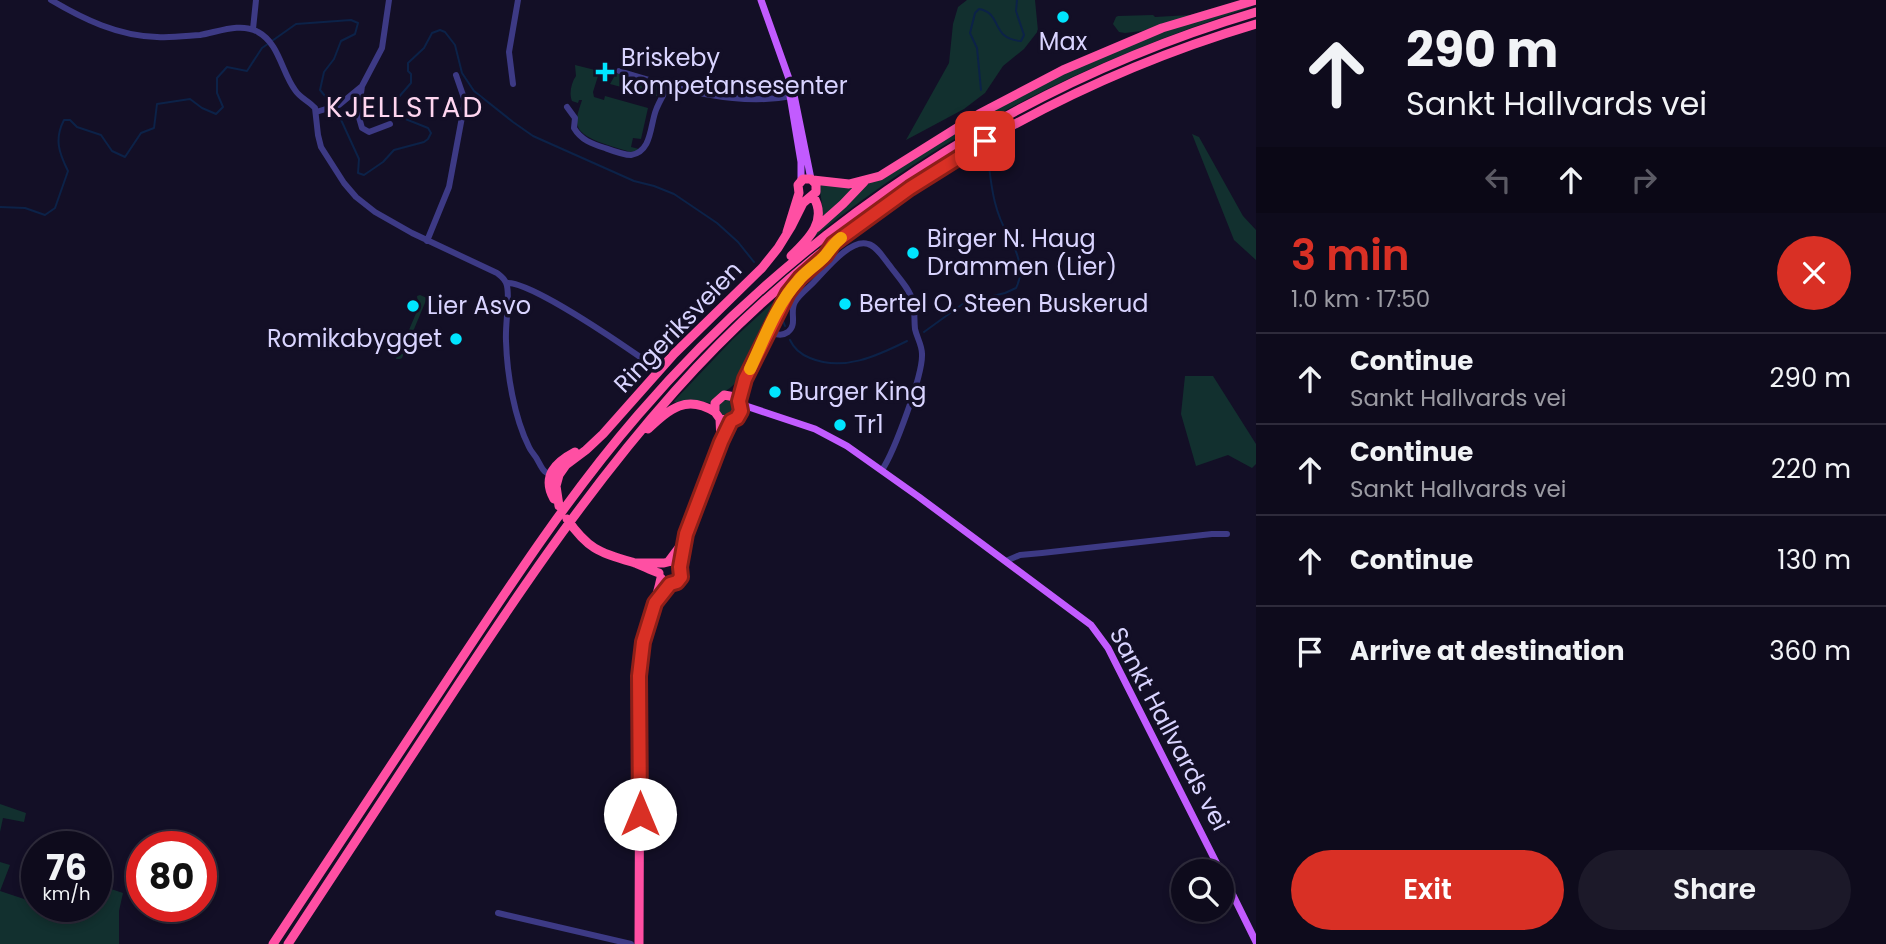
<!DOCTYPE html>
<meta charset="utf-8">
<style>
:root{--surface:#0e0b1c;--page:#1c1929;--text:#f1f3f6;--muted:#9b9ba3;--line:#2e2b3b;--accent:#d93025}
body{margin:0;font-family:Poppins,sans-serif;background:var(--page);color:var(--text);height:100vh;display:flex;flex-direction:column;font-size:26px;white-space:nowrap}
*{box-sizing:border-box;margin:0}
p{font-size:23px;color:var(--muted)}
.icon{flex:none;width:38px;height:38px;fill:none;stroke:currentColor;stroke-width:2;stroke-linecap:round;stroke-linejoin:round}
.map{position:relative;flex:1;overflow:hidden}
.panel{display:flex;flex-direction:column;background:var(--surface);width:630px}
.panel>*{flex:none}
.guide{background:#0e0b1c;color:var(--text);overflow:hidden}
.buttons{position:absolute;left:1171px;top:859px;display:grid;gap:14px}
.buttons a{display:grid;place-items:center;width:63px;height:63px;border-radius:50%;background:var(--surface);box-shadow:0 4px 10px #0003,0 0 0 2px var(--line);font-size:35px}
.speed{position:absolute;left:21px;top:831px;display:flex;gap:14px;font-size:35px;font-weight:700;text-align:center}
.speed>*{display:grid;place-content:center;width:91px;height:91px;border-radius:50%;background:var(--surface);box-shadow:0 4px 10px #0003,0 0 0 2px var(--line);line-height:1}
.speed small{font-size:18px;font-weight:400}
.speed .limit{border:10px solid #d22;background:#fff;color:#111}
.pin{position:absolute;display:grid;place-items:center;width:60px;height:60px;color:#fff;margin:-30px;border-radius:14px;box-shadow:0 4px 10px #0006}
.me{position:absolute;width:77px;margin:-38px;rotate:0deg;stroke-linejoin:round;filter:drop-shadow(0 0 5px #0008)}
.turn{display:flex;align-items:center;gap:24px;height:147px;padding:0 35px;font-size:32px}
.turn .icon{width:91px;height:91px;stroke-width:2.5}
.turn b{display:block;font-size:49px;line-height:60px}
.lanes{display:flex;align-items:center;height:66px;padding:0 35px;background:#0003;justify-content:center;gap:35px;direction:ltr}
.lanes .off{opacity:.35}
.round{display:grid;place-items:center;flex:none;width:74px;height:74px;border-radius:37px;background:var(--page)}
.headline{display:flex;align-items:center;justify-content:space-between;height:119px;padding:0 35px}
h1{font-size:42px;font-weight:600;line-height:52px;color:var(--accent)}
.primary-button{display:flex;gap:14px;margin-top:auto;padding:14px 35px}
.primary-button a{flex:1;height:80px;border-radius:42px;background:var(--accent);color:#fff;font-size:28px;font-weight:600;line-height:80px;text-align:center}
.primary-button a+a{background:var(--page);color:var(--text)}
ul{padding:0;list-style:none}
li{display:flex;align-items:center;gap:21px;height:91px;padding:0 35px;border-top:2px solid var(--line)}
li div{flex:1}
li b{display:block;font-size:26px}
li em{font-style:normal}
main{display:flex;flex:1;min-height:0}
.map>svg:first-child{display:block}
</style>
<main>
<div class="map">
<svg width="1256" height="944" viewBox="0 0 1256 944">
<rect width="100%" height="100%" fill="#130f26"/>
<!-- green -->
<path fill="#12302f" d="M967 0H1035L1038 31 1024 49 1003 66 985 93 964 109 906 140 949 63 953 24 958 7Z
M1230 3 1142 31 1125 33 1119 32 1113 24 1116 17 1118 16 1153 15 1155 17 1190 15Z
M1251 6V7C1091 60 945 130 813 238L818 228 867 184 972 122 1048 81 1164 30Z
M575 65 595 70 594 75 598 76 593 92 594 97 604 100 605 96 648 108 641 139 633 138 631 147 639 149 636 151 630 152C617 147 578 140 577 123 576 116 580 107 582 100H579L578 103 572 101C569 94 571 83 576 76Z
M612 72 658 85 661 92 658 96H655L610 84 614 77Z
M1192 134 1199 137 1243 216 1256 230V260L1234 240Z
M819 184 857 186 822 219C824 207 820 195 819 184Z
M783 293C769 323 755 355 736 382 729 392 717 392 711 403L687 400 677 404 674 401 733 339Z
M420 295 427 298 402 358 400 359H396L398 350 401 349 417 311H419L417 296Z
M1185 376H1213L1256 444V464L1252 468 1228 455 1196 466 1181 414Z
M719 408a8 8 0 1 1 16 0a8 8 0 1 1-16 0Z
M0 804 26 813 24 822 3 818 0 832Z
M0 862 10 865 0 891 24 899 37 906H96V884L123 893 119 911V944H0Z"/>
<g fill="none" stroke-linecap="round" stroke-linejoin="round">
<!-- stream -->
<path stroke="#0c2248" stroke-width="2" d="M981 90 977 48 970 33 975 13 979 9C1003 13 990 39 1021 41L1024 35 1016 11 1017 0
M337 111 359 159 358 173 364 175 383 162 394 150 424 142 428 139 431 133 428 128 398 116 391 110V106L411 83V74L408 71V63L424 48 432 33 440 30 445 32 455 45 462 73 474 91 513 122 533 136 634 181 654 186 674 194 717 223 738 242 754 262
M989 166C992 192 995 212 1008 235
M0 207 25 208 45 215 55 208 68 171C59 153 54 139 64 120H70L77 127 101 135 112 151 125 157 141 133 154 128 157 104 190 99 202 108 216 114 223 107 217 93V78L227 67 247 71 262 48 296 24 351 20 358 23 355 34 341 41 334 59 324 72 320 90 331 103
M781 316 785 326
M924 332 964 303 1005 293 1016 288C1024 273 1019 257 1012 242
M790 340C794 349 800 354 810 358 843 372 877 356 907 341"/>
<!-- minor -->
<path stroke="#3d3a85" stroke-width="6" d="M51 0C83 19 118 36 157 37 171 38 186 36 200 35 218 32 241 22 258 32 279 43 282 73 295 90 300 98 309 101 315 108L318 135 321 147 344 183 356 197 375 212 412 233 497 273C502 277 506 280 507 286 510 299 505 325 506 341 507 374 514 417 529 447 531 452 536 456 538 461 543 469 542 472 553 475
M253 29 256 0
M619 71C675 88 734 107 792 96
M513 84 509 52 518 0
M362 86 358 114 362 128 369 132 390 124
M567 107 575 118 574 128C581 140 592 144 605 148 613 151 623 155 631 155 652 152 650 125 656 110 659 102 664 94 668 86
M316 112 339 105 362 86 382 48 389 0
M427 241 449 187 465 101 456 75
M506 283C529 280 623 345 646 361
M768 331C775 334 781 337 788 332 798 324 789 312 795 302 799 295 807 289 813 283 824 272 850 238 868 244 877 246 884 259 890 266 898 277 910 289 913 302 915 311 914 320 915 329 917 338 922 345 922 354 923 375 894 452 882 470
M1006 561 1020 555 1042 553 1212 534H1227
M498 913 631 944"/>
<!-- major -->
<path stroke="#c25bff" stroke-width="7" d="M761 0 793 90 811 179
M790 96 801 162V180
M740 404 815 429 847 446 919 497 1091 625 1108 648 1221 872
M1222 873 1256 942"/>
<!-- highway -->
<path stroke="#ff4fa3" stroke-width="9" d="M813 180 849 184 880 176 979 114 1063 70 1162 28 1256 0
M816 228 843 204 864 182
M791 256C809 239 828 220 813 196
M739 401 745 379 772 323 788 293 803 276
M720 419 731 421 739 416 741 407 735 397 724 395 715 403V412L720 419 721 441
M648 429C670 409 686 394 715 412
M554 499C541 476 556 462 575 452
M559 506 556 486 559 475 566 465 586 450 603 434 674 354 762 268 778 248 791 227 803 203 816 192V184L811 179H803L798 185 799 193 787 232
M567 519C587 548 599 553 632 562 641 565 650 570 659 573
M669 561 684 541 721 442 731 421
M635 563H664L672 561 680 567C684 581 679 578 670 584 665 587 662 595 659 600
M680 567 684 548V541
M273 944C332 854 391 765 450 676 509 587 568 496 638 415 801 226 1016 83 1256 12
M288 944C345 858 401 771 458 685 525 583 594 482 675 391 827 220 1037 89 1256 24
M639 944 640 665C642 635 655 608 661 578"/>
</g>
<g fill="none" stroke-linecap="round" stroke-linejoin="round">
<defs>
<path id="route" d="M640 814 639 676 643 642 655 603 670 584 677 582 681 577 680 567 686 534 721 442 731 421 737 418 741 411 739 401 745 379 788 293 800 278 825 256 833 244 910 188 985 141"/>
</defs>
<!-- route casing -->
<use href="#route" stroke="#8d1f18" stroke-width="18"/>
<!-- route -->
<use href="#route" stroke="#d93025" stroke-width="12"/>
<!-- slow -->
<path stroke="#f59e0b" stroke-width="12" d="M750 369C764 339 776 305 798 281 805 272 815 266 823 258 830 251 832 245 841 238"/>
</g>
<!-- markers -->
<g fill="#00e5ff" stroke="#130f26" stroke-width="2.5">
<circle cx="1063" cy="17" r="7"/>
<path d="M601.5 61.5h7v7h7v7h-7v7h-7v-7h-7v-7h7z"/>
<circle cx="913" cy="253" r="7"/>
<circle cx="845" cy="304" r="7"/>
<circle cx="413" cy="306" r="7"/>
<circle cx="456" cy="339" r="7"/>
<circle cx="775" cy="392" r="7"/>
<circle cx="840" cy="425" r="7"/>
</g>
<g text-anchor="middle" stroke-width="7" stroke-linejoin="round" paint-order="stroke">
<!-- poi labels -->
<g font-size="24" fill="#d9d4ff" stroke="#130f26" text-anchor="start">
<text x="1063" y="50" text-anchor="middle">Max</text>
<text x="621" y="66">Briskeby<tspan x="621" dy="28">kompetansesenter</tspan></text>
<text x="927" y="247">Birger N. Haug<tspan x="927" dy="28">Drammen (Lier)</tspan></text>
<text x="859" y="312">Bertel O. Steen Buskerud</text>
<text x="427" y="314">Lier Asvo</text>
<text x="442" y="347" text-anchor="end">Romikabygget</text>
<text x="789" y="400">Burger King</text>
<text x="854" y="433">Tr1</text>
</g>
<!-- street labels -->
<g font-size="24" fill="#d9d4ff" stroke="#130f26">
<text transform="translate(678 327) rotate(-46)" y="8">Ringeriksveien</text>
<text transform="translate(1169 729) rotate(62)" y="8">Sankt Hallvards vei</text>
</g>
<!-- quarter labels -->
<g font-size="28" letter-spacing="2" fill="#ffd6f0" stroke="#130f26">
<text x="405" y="117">KJELLSTAD</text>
</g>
</g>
</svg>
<div class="buttons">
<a><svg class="icon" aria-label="search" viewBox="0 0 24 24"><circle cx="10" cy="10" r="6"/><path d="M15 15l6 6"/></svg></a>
</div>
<div class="speed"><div>76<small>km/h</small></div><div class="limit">80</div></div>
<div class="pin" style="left:985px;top:141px;background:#d93025"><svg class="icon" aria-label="arrive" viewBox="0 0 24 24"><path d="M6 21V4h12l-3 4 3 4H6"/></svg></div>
<svg class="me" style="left:640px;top:814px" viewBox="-20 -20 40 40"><circle r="19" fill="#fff"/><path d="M0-13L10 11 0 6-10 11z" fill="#d93025"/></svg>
</div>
<section class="panel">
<div class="guide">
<div class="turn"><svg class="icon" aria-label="ahead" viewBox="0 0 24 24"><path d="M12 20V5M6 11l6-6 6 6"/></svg><div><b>290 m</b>Sankt Hallvards vei</div></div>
<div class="lanes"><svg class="icon off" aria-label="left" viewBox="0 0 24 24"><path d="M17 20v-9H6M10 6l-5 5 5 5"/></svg><svg class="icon" aria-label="ahead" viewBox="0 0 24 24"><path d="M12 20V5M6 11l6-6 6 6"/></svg><svg class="icon off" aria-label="right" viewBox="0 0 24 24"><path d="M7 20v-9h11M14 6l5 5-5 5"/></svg></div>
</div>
<div class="headline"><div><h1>3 min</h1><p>1.0 km · 17:50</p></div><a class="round" style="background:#d93025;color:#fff"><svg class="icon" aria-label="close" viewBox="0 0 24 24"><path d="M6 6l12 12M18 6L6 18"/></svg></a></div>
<ul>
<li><svg class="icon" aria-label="ahead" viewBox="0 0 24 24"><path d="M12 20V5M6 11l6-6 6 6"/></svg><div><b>Continue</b><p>Sankt Hallvards vei</p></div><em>290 m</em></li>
<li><svg class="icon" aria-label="ahead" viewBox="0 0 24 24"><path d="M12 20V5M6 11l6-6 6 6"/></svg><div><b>Continue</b><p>Sankt Hallvards vei</p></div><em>220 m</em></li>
<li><svg class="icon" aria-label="ahead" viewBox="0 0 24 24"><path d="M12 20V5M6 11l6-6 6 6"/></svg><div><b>Continue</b></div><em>130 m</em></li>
<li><svg class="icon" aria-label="arrive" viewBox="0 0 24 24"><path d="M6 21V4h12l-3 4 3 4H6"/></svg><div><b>Arrive at destination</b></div><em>360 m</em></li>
</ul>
<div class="primary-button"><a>Exit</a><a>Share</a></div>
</section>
</main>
